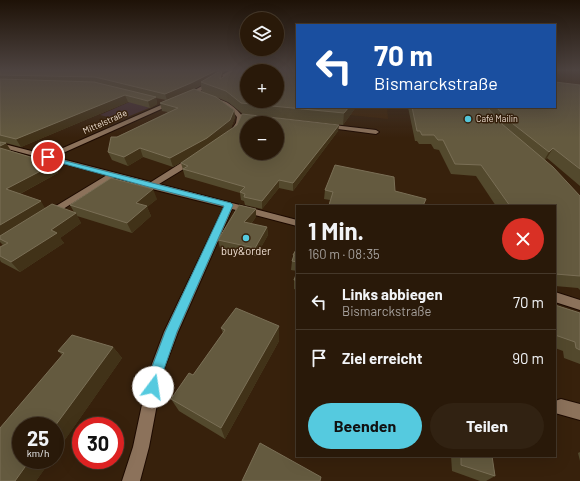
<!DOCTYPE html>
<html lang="de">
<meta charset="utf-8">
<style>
:root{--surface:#291909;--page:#312212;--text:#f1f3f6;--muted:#a5a09c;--line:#45382a;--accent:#55cadf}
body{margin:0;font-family:Barlow,sans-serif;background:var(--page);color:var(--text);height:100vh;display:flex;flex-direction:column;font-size:15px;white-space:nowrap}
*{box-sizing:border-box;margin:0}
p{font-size:13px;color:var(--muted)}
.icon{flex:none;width:22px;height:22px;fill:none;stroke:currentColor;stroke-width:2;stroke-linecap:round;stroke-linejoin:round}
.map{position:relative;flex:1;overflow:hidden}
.drawer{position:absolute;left:296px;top:205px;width:260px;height:252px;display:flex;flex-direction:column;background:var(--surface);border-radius:0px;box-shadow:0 4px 16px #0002,0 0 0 1px var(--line)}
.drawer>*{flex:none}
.guide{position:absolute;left:296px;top:24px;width:260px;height:84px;border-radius:0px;box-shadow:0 4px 16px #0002,0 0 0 1px var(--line);background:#1a4fa0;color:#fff;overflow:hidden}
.controls{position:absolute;left:240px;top:12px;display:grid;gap:8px}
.controls a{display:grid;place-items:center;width:44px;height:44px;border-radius:50%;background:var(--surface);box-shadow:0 4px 16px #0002,0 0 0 1px var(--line);font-size:20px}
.speed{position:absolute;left:12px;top:417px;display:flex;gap:8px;font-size:20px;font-weight:700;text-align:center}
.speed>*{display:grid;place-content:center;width:52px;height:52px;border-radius:50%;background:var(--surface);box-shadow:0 4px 16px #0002,0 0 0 1px var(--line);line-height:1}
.speed small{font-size:10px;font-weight:400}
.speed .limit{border:6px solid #d22;background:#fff;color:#111}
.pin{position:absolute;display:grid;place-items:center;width:34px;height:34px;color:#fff;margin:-17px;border:2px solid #fff;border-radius:50%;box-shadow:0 1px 4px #0007}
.me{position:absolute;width:44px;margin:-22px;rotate:14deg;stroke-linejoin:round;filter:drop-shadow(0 0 3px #0008)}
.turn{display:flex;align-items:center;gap:14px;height:84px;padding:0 12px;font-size:18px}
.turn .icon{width:52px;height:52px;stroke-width:2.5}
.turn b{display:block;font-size:28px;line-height:34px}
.round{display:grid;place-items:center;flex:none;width:42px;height:42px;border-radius:21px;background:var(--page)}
.overview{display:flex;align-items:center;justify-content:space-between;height:68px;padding:0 12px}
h1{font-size:24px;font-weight:700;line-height:30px}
.cta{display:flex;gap:8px;margin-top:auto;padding:8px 12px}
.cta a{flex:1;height:46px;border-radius:24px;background:var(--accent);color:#111;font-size:16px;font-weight:700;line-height:46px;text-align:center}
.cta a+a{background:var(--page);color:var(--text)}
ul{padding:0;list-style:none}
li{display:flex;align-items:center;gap:12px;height:56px;padding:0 12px;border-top:1px solid var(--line)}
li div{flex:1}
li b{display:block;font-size:15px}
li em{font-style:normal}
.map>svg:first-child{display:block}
</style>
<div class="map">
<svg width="580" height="481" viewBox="0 0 580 481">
<rect width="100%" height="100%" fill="#37210c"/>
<!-- built -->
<path fill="#40250a" d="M264 71H297V107H387L388 119 237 103 247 101H277V71Z"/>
<!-- green -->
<path fill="#412b31" d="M134 100 150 105 149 108 120 120 100 115Z"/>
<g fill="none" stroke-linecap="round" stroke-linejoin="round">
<defs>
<path id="minor" d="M229 71H234L197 93 54 157 151 182 189 158H195V162L159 184 297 220V226L232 209 178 332 163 372 149 447 140 481H122L133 447 149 372 164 332 224 207 148 188 114 177 52 216H46L44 214 46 212 107 175 0 147V143L47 155 193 91Z
M215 99C226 99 237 109 243 117L242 123 235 133 230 132 236 123 237 117 231 109 215 101Z
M325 124 376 130 379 132 376 134 323 127V125Z
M555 292 580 300V310L555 302Z
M561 399 580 404V420L555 413V401Z"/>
</defs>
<!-- minor casing -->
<use href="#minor" stroke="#1d0a00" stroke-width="2"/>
<!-- minor -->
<use href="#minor" fill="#8c725b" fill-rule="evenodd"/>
</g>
<!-- wall -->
<path fill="#53492d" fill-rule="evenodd" d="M0 71H224V72L222 73 223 77 356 107 343 125 243 114 228 102 216 97 234 110 235 117 231 128 217 139 339 125 338 131 293 191 279 188 262 209 245 205 244 201 241 200 240 193 185 177 181 163 192 156 173 167 143 157 128 166 112 160 108 152 117 137 168 112 162 111 160 103 166 100 156 98 157 104 150 108 128 102 21 147 6 143 11 151 54 164 58 173 20 194 45 208 74 212 70 205 157 199 147 207 151 216 132 233 77 216 81 223 60 238 64 243 20 272 1 262 0 260V247L3 245 0 242ZM201 85 202 92 194 89Z
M580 85V186L547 158 545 160 580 196V290L578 288 555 286V206H496L476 176 451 174 439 150 434 149 431 144H419L417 141H415L408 107H555Z
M325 190 395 191 423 206H329L330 200 324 199Z
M256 217 251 224 267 227 268 235 256 256 220 248 218 240Z
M297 248V271L291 270 292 261 293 258V255Z
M297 272V290L294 289V280Z
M555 305 580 313V364L564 358 563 351 555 348Z
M279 326V341L225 439 179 411 171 399 193 375 223 333 221 328Z
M113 347 122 358 36 481H0L62 355 58 351Z
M580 452V461L578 453Z
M451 456H492L495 476 486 481H480L452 471Z"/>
<!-- shaded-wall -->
<path fill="#413218" d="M215 71H224V72L222 73 223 79 201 82V85L192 90 167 100 165 94Z
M125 95 128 102 21 147 16 139Z
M156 97 157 104 150 108 148 101Z
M349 107H356L343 125 344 113Z
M234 110 235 117 231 128 208 146 173 167 170 158Z
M339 125 338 131 293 191V183Z
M6 143 11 151H0V146Z
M140 148 143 157 128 166 124 157Z
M553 148 547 158 543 162 549 152Z
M54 164 58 173 12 198 6 189Z
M279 180V188L262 209V201Z
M153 189 157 199 147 207 151 216 132 233 127 223 136 203Z
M41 201 46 210 0 238V225Z
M256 209V217L245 231 244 222Z
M76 213 81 223 60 238 64 243 20 272 11 262 51 230Z
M267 227 268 235 256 256 255 248Z
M279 326V341L225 439 221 428Z
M113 347 122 358 55 454V426Z
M30 460H51L36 481H15Z"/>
<!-- building -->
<path fill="#645a3f" stroke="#7a6f56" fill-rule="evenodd" d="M0 71H215L191 83 165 94 95 77 0 75Z
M220 71H222L220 79 233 71H297V107H349L344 113 241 103 226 91 201 82ZM247 71H277V101H247Z
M0 79 94 82 156 97 148 101 125 95 16 139 0 135Z
M555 82 580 85V169L553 148 549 152 508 120 496 107H555Z
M194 89 216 97 234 110 230 120 207 138 170 158 140 148 124 157 108 152 111 137H117L178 108 160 103Z
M412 107H487L502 124 553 167 580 196V276L555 274V206H510L481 165 455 164 443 140H438L434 135H422L420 131H417Z
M242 114 339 125 293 183 279 180 262 201 244 197 245 194 240 192 245 187 183 169 188 166 181 163 237 125ZM247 123H277V153H247Z
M0 142 6 143 0 146Z
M0 148 54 164 6 189 41 201 0 225Z
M335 165 394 177 395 191 426 199 423 206H333L329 205 333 192 325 190Z
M111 178 153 189 136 203 147 206 127 223 70 205Z
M52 204 76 213 51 230 57 233 11 262 0 256V247L8 243 0 239V236Z
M239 205 256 209 244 222 267 227 255 248 218 240Z
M297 248V262L292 261 294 255H293Z
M297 272V280H294Z
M555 305 580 313V350L576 348 575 342 555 335Z
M236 308 279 326 221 428 171 399 189 373 193 375 225 330 221 328Z
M72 335 113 347 55 426H21V460H30L15 481H0V428L64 353 58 351Z
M260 443 321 477 320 481H242Z
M461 456H492L495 476 461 465Z"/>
<!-- sky -->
<linearGradient id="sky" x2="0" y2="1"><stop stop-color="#1e1207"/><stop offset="0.51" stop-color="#4d4340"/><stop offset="1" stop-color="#4d4340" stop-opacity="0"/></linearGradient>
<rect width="580" height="138" fill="url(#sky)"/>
<!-- route -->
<path fill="#55cadf" stroke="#378391" d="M46 156 231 203 233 205 177 332 163 372 158 392 153 394 149 392 147 387 150 372 165 332 224 206 149 187 46 159Z"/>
<!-- markers -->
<g fill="#55cadf" stroke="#37210c" stroke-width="1.5">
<circle cx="468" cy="119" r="4"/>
<circle cx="246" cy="238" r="4"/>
</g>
<g text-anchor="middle" stroke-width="3" stroke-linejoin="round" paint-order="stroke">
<!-- far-poi labels -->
<g font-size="9" fill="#f0e1d4" stroke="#37210c" text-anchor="start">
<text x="476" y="122">Café Mailin</text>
</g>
<!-- far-street labels -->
<g font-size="9" fill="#f0e1d4" stroke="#37210c">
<text transform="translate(105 122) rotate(-24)" y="3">Mittelstraße</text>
</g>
<!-- poi labels -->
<g font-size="11" fill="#f0e1d4" stroke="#37210c">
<text x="246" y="255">buy&amp;order</text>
</g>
</g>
</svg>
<div class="controls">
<a><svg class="icon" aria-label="layers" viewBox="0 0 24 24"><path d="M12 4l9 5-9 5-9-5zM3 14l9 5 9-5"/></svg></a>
<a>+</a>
<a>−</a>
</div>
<div class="speed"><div>25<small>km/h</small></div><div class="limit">30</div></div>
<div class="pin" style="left:48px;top:157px;background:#d93025"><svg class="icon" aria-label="arrive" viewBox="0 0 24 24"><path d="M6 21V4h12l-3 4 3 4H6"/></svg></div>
<svg class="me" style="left:153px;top:387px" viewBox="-20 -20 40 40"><circle r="19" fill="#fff"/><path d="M0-13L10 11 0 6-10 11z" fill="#55cadf"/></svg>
<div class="guide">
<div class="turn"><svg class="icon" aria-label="left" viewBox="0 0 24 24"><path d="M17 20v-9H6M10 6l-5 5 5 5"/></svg><div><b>70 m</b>Bismarckstraße</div></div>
</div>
<section class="drawer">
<div class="overview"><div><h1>1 Min.</h1><p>160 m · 08:35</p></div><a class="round" style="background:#d93025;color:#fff"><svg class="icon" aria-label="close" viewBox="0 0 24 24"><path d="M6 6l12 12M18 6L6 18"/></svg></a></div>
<ul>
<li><svg class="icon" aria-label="left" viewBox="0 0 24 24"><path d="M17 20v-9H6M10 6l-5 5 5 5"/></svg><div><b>Links abbiegen</b><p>Bismarckstraße</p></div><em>70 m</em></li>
<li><svg class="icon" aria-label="arrive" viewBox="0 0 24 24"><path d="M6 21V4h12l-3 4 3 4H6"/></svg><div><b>Ziel erreicht</b></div><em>90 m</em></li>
</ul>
<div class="cta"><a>Beenden</a><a>Teilen</a></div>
</section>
</div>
